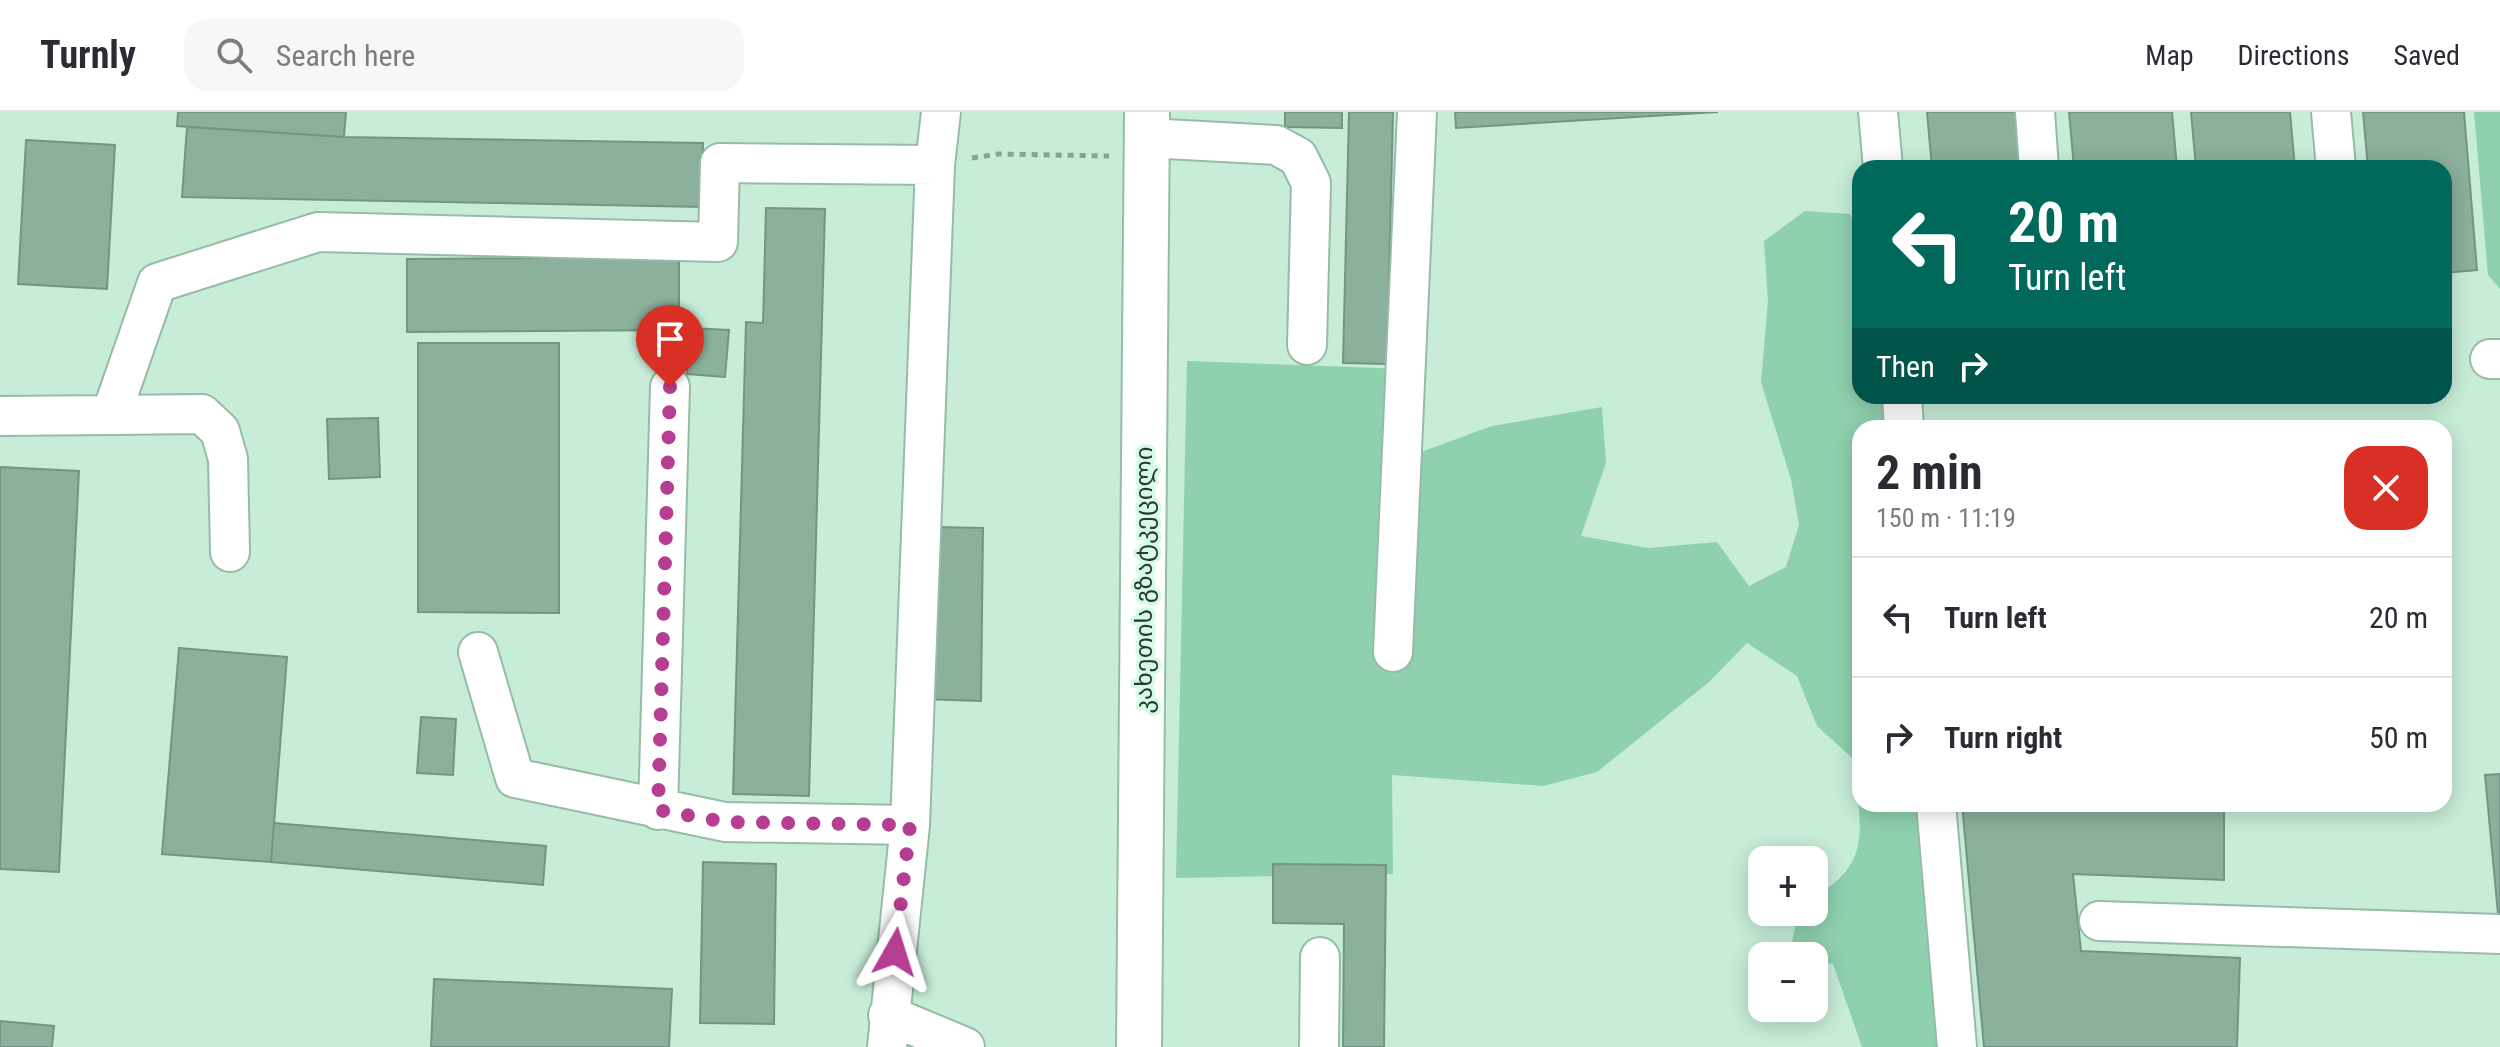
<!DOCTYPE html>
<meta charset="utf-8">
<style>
:root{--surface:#fff;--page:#f7f7f7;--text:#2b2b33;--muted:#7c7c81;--line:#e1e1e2}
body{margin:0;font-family:"Roboto Condensed","Noto Sans Georgian",sans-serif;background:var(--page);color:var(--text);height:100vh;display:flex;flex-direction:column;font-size:30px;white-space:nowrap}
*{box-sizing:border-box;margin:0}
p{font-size:26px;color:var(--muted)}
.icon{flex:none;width:44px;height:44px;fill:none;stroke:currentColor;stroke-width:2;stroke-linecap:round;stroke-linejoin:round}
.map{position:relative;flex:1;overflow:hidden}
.panel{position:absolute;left:1852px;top:308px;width:600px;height:392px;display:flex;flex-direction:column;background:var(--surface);border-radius:24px;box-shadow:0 4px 20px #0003}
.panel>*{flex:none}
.banner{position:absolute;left:1852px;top:48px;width:600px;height:244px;border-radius:24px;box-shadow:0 4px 20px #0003;background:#00695c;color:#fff;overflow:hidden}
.controls{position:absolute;left:1748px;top:734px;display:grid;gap:16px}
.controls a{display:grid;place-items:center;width:80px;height:80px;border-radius:16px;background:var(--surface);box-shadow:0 4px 20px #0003;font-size:40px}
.pin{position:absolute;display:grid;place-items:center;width:68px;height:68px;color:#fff;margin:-82px -34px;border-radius:50% 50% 50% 0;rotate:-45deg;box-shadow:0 0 8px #0007}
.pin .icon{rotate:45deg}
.me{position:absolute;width:88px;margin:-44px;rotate:6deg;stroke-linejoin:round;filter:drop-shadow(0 0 6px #0008)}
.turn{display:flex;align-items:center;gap:28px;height:168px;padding:0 24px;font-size:36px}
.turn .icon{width:104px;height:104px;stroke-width:2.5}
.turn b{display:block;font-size:56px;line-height:68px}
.then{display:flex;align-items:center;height:76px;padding:0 24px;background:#0003;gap:16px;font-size:30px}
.round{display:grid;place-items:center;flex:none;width:84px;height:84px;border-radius:24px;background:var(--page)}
.headline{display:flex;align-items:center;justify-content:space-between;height:136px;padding:0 24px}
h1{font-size:48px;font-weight:700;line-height:60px}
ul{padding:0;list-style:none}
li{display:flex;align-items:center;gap:24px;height:120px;padding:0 24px;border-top:2px solid var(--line)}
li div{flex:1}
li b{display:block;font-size:30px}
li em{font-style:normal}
header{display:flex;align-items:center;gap:48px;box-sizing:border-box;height:112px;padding:0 40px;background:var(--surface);border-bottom:2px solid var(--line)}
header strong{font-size:38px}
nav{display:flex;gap:44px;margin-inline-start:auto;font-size:28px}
.search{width:560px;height:72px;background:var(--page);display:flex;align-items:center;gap:20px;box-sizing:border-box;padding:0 28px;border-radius:24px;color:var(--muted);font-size:30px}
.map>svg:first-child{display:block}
</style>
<header>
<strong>Turnly</strong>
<div class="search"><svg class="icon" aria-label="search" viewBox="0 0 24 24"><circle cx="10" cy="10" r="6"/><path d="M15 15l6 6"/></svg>Search here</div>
<nav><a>Map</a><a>Directions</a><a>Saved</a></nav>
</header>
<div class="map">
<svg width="2500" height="935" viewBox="0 0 2500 935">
<rect width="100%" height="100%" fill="#c7edd8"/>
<!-- green -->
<path fill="#8fd0af" d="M2474 0H2500V177L2488 163Z
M1805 99 1850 102 1860 124V284H1902L1904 316H1860V692H1936L1957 935H1862L1833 852 1814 849V844H1789L1798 800H1814V784C1877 752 1859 705 1852 646L1817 614 1797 564 1747 531 1709 570 1597 660 1543 674 1392 663 1393 762 1176 766 1187 249 1405 257 1402 347 1492 314 1602 295 1606 351 1581 424 1648 436 1717 430 1749 474 1786 455 1799 413 1791 367 1761 270 1768 189 1764 129Z"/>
<!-- building -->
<path fill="#8bb09c" stroke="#729683" stroke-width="2" d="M178 0H346L344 25 177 14Z
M1285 0H1342V16L1285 15Z
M1349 0H1393L1387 252 1343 251Z
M1455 0H1718L1456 16Z
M1927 0H2026L2031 56H1932Z
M2069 0H2172L2177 56H2074Z
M2191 0H2290L2295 56H2196Z
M2363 0H2464L2477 158 2444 161V56H2368Z
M187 15 344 25 703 31 702 95 182 85Z
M26 28 115 33 107 177 18 172Z
M766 96 825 97 809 684 733 682 746 210 763 211Z
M679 145V218L407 220V147Z
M690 216 729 218 725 265 687 262Z
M418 231H559V501L418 500Z
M378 306 380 365 329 367 327 307Z
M0 355 79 359 59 760 0 757Z
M937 415 983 416 981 589 920 587Z
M179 536 287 545 271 750 162 742Z
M421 605 456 607 453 663 417 661Z
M2500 662V802H2498L2485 663Z
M1962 692H2224V768L2073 762 2081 839 2240 846 2237 935H1984Z
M274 711 546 734 543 773 271 750Z
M703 750 776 752 774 912 700 911Z
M1273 752 1386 753 1384 935H1343L1344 812 1273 811Z
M434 867 672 877 669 935H431Z
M0 909 54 914 52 935H0Z"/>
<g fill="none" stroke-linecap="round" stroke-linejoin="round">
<defs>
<path id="minor" d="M1878 0 1883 56
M2035 0 2039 56
M2331 0 2336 56
M1147 26 1276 33 1298 45 1311 71 1307 233
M2490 247H2500
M1902 284 1904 316
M111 303 202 302 220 319 228 347 230 440
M0 304 111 303 157 171 318 120 718 130 720 51 935 53
M478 540 515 666 725 710 910 713
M1393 540 1417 0
M1936 692 1957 935
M658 698 670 275
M2099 809 2500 822
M888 903 965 935
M887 935 910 713 935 53 941 0
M1319 935 1320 845"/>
<path id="highway" d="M1139 935 1147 0"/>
</defs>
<!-- minor casing -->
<use href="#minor" stroke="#96bba7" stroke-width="42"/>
<!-- highway casing -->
<use href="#highway" stroke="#96bba7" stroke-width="48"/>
<!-- path -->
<path stroke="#86a393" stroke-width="5" stroke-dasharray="6 6" stroke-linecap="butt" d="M972 46 998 42 1109 44"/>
<!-- minor -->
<use href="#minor" stroke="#fff" stroke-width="38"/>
<!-- highway -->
<use href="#highway" stroke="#fff" stroke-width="44"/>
</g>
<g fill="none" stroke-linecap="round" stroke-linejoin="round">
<!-- route -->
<path stroke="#b63e92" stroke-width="14" stroke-dasharray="0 25.2" d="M670 275 658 698 725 710 910 713 895 840"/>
</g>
<g text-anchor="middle" stroke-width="7" stroke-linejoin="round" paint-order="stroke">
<!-- street labels -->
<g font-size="24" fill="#293830" stroke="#d4fbe5">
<text transform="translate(1144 468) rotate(-90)" y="8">კახეთის გზატკეცილი</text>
</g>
</g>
</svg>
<div class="controls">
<a>+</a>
<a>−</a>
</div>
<div class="pin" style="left:670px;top:275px;background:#d93025"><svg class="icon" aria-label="arrive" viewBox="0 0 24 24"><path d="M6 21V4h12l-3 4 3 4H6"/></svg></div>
<svg class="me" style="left:895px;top:840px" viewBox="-20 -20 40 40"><path d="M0-17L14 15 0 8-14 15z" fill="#b63e92" stroke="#fff" stroke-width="4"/></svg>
<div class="banner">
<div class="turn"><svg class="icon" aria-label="left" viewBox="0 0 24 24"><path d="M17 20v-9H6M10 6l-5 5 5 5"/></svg><div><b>20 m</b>Turn left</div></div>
<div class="then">Then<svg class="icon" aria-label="right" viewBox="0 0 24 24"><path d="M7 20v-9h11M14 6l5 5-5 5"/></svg></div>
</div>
<section class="panel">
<div class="headline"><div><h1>2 min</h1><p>150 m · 11:19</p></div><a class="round" style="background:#d93025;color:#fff"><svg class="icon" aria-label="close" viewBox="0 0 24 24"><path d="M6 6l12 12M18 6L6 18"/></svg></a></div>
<ul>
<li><svg class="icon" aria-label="left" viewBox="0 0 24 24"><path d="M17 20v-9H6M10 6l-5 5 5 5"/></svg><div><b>Turn left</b></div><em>20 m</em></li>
<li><svg class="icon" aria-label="right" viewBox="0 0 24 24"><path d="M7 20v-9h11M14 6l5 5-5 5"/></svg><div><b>Turn right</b></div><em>50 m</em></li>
</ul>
</section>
</div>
